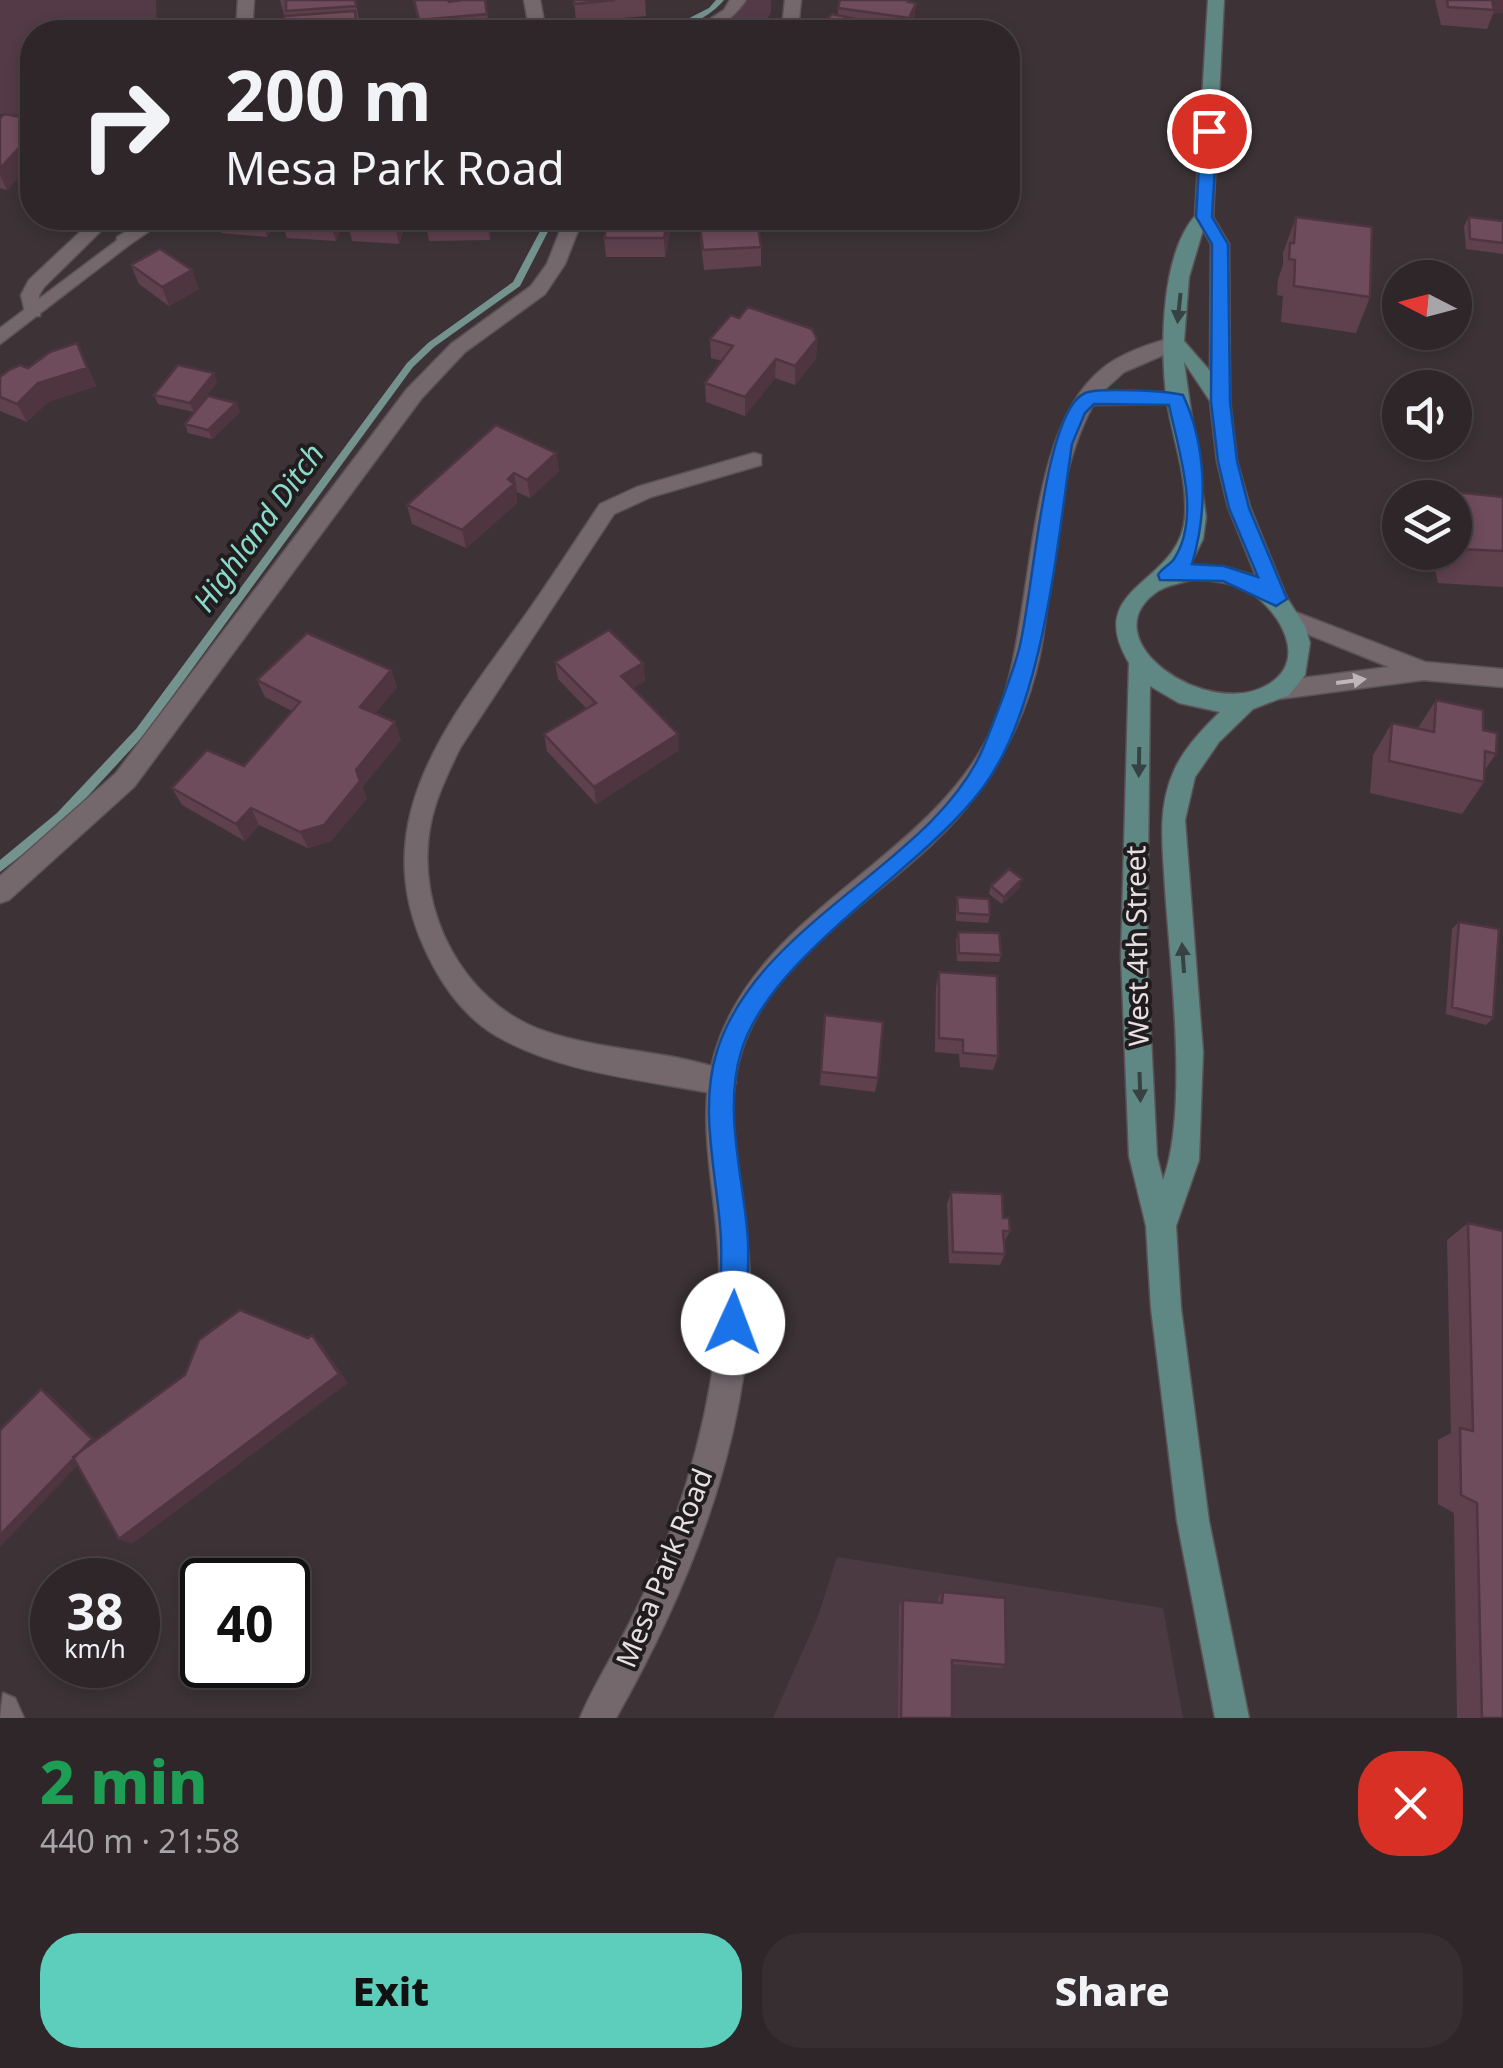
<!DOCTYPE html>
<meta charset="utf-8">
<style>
:root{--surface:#2e2629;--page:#362e31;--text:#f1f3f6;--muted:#a7a5a8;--line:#494346;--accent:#5ccebb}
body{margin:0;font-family:"Noto Sans",sans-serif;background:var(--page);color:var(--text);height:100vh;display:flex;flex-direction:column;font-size:38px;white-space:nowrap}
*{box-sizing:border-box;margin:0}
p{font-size:32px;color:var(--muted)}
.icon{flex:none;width:55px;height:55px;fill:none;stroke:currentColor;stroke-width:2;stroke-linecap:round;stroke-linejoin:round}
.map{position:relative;height:1718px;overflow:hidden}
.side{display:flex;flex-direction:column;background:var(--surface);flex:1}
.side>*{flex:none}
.hud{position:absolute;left:20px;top:20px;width:1000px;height:210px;border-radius:40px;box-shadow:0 5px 15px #0003,0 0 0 2px var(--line);background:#2e2629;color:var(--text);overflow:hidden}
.needle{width:65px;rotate:276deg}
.fabs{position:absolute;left:1382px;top:260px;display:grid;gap:20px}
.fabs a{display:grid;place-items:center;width:90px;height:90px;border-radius:50%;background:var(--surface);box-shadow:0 5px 15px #0003,0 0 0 2px var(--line);font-size:50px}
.speed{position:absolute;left:30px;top:1558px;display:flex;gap:20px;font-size:50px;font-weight:700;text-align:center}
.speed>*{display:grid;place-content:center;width:130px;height:130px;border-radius:50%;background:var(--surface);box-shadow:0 5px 15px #0003,0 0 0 2px var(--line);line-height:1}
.speed small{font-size:25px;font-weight:400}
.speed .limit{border:5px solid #111;border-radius:15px;background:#fff;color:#111}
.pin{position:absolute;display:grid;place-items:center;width:85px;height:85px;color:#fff;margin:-42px;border:5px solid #fff;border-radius:50%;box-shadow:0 2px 10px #0007}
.me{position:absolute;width:110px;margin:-55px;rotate:2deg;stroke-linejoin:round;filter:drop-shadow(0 0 8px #0008)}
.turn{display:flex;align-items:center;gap:35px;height:210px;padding:0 40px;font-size:45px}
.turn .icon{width:130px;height:130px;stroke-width:2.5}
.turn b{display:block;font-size:70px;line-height:85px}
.round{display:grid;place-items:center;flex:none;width:105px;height:105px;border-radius:40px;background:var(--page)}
.summary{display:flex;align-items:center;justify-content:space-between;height:170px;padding:0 40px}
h1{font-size:60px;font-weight:800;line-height:75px;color:#1e9e55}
.button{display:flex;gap:20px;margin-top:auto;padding:20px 40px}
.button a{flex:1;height:115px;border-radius:40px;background:var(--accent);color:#111;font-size:40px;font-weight:800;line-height:115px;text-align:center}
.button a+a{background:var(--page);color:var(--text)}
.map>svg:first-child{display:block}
</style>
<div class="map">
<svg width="1503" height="1718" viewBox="0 0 1503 1718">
<rect width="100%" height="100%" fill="#3d3337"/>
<!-- built -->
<path fill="#4b3a41" d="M837 1557 1163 1608 1183 1718H773L817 1619Z"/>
<!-- green -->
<path fill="#543a46" d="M0 0H156L157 32H32V116L0 114Z
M748 0H771V13L760 31 711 32Z"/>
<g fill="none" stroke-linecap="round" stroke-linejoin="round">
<!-- stream -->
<path fill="#74928e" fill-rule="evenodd" d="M716 0H724C712 15 681 33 662 32L709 8Z
M547 218H555L520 286 434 347 413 367 144 735 65 821 0 872V860L57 813 136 729 407 363 428 343 513 282Z"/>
<defs>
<path id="service" d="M730 0H746C732 20 716 32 690 32L724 10Z
M95 218H114L44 287 39 295 40 316H26L21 295 29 280Z
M148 218H168L129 245H117V237Z
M565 218H583L565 264 545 294 465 352 421 399 134 787 9 900 0 903V876L116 773 407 389 451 344 531 286 547 264Z
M754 453 761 455V465L651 497 614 514 460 748C448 773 435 799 430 827 415 910 463 1003 544 1031 605 1052 673 1050 732 1073L736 1082 732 1091 722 1095C648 1080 561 1074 495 1035 462 1015 439 981 424 947 367 821 447 723 519 624 547 585 573 544 600 504L637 487Z
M3 1693 15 1698 24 1718H0Z"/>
<path id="minor" d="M238 0H254L252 32H236Z
M524 0H540L546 32H530Z
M785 0H801L799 19 791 32H775L783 19Z
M123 236 129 237V245L0 344V328Z
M1293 611 1425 662 1503 669V687L1423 680 1279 699 1271 696 1267 690 1271 684 1279 681 1389 667 1285 625 1282 619 1285 613Z"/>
<path id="tertiary" d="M1175 337 1185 343 1182 347 1124 372 1102 392H1176L1183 394V404L1093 405C1052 481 1056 571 1040 654 1030 704 1008 750 979 791 913 886 781 936 742 1050 717 1126 751 1213 750 1290 749 1440 689 1589 616 1718H580C595 1682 618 1648 635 1612 676 1530 705 1437 716 1346 720 1309 721 1272 717 1234 712 1175 697 1111 715 1052 758 909 931 861 992 729 1038 629 1019 436 1102 369 1121 353 1152 343 1175 337Z"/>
<path id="secondary" d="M1208 0H1224L1213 217 1229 244 1230 401 1237 461 1250 507 1287 598 1305 626 1310 643 1305 675 1289 695 1253 709 1219 742 1195 777 1185 820 1203 1052 1199 1160 1176 1226 1181 1308 1209 1521 1249 1718H1215L1177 1521 1151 1308 1146 1226 1129 1156 1121 956 1129 663C1082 585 1180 585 1185 517 1188 478 1173 440 1167 402 1160 351 1160 256 1195 216ZM1203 230 1211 244 1210 371 1184 341 1189 277ZM1184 362 1210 401 1217 461 1228 507 1256 576 1225 567 1190 565 1203 539 1206 517ZM1195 579C1213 581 1232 582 1248 591 1278 609 1310 659 1269 684 1209 722 1087 639 1158 591 1168 585 1184 582 1195 579ZM1150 686 1179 703 1220 712C1202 729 1182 751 1173 773 1157 810 1163 849 1165 888 1170 965 1189 1110 1163 1180L1157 1156 1147 956Z"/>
</defs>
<!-- service casing -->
<use href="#service" stroke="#5b5256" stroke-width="3"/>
<!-- minor casing -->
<use href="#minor" stroke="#5b5256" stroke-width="3"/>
<!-- tertiary casing -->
<use href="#tertiary" stroke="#5b5256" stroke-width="3"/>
<!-- secondary casing -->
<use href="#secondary" stroke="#5b5256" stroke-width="3"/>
<!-- service -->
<use href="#service" fill="#74686d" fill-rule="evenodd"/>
<!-- minor -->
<use href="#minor" fill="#74686d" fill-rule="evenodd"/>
<!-- tertiary -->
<use href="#tertiary" fill="#74686d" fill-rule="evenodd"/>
<!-- secondary -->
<use href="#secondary" fill="#5f8884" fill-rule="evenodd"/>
</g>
<!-- wall -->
<path fill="#5f414e" d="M280 0H355L360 24 359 25 360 32H281L285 18Z
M413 0H450V2L485 0 490 32H404L419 25Z
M574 0H645L646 16 576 22Z
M1435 0H1503L1493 14 1487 29 1441 25Z
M912 3H916L914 22 910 32H814L838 16V8Z
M0 118 32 119V162L7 190 0 188Z
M1296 217 1370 297 1356 333 1281 322 1283 296 1277 295 1278 279 1283 265V253Z
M1469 217 1503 221V254L1466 249 1464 226Z
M216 218H278L267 237 221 233Z
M345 218 336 241 287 238 281 219Z
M348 218H412V220L408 218 399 244 352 241 347 222Z
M425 218H491L490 240 429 241Z
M673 218 665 257H606L604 238Z
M698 218H757L761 247V266L704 270Z
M131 265 199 289 169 306 139 284Z
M710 339H817L816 358 795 385 775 378 745 416 706 402 705 383 722 361 711 358Z
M77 343 96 386 48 402 27 422 0 411V377L28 368Z
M217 382 194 412 158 404 154 395Z
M236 403 240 412 212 439 188 433 185 424Z
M556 453 559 471 530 498 517 492 516 493 517 503 466 548 412 524 407 505Z
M1444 491 1503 497V587L1438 583 1431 552H1455V498H1440Z
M555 662 643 663 645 681 632 688 679 750 596 804 547 751 544 734 587 709 558 679Z
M391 670 397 687 375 713 401 740 362 787 367 798 331 841 308 848 259 825 245 841 182 805 172 788 244 766 292 711 265 697 257 680Z
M1436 700 1483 730 1496 754 1484 771V782L1462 814 1370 793 1373 755 1392 723 1418 728Z
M991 886 1020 887 1002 904 989 894Z
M957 897 990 915 988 923 956 921V905Z
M1459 922 1493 1018 1486 1025 1446 1014 1452 929Z
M958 932 1001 955 999 962 957 961 956 940Z
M939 972 998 1056 993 1070 960 1067 959 1054 935 1052 936 987Z
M825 1015 878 1078 875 1092 820 1085Z
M951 1192 1003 1218 1010 1231 1004 1242 1005 1254 1000 1265 949 1263 947 1204Z
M1468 1223 1503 1718H1457L1454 1513 1438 1504V1440L1451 1433 1447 1240Z
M943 1592 1006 1665 1001 1668 952 1664V1718H898L899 1605 903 1600 938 1603V1597Z"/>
<!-- shaded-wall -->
<path fill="#4e3540" d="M1489 0H1503V13L1493 14 1494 10Z
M916 3 914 22 910 32H908L909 18Z
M32 134V162L7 190 0 175V168Z
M261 218H278L267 237Z
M332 218H345L336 241 330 222Z
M397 218H408L399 244 395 225Z
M487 218H491L490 240 487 221Z
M668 218H673L665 257 664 238Z
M192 270 199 289 169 306 162 287Z
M817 339 816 358 795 385V366Z
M77 343 96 386 48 402 27 422 17 404Z
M776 359 775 378 745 416V397Z
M214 373 217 382 194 412 190 403Z
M236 403 240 412 212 439 208 430Z
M556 453 559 471 530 498 527 480Z
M514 473 517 492 516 493 517 503 466 548 462 530Z
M643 663 645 681 623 694 621 676Z
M391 670 397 687 366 724 360 707Z
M395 722 401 740 362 787 356 770Z
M678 734 679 750 596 804 594 787Z
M360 781 367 798 331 841 308 848 300 832Z
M251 808 259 825 245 841 236 824Z
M1022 879 1020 887 1002 904 1004 897Z
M312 1335 321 1344 348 1383 132 1544 119 1539Z
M41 1389 48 1393 99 1443 0 1547V1535Z"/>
<!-- building -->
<path fill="#6f4c5b" stroke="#4e3540" stroke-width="2.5" d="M286 0H355L356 6 286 11Z
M414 0H448L449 2 462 0H485L487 14 419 20Z
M574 0H615L574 4Z
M840 0H909L908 2 916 3 909 18 838 8Z
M1447 0H1492L1494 10 1448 7Z
M355 11 356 22 350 23 349 32H281L285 16Z
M832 14 893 27 890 32H814Z
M406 25H483L481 32H404Z
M4 114 32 119V134L0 168V118Z
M1296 217 1372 227 1370 297 1294 286 1295 260 1289 259 1290 243H1294Z
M1469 217 1503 221V243L1470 239Z
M282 218H332L330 222 281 219Z
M348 218H397L395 225 347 222Z
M425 218H487V221L425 222Z
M609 218H668L664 238H604Z
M699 218H757L761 247 703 250Z
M160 249 192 270 162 287 131 265Z
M748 307 812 329 817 339 795 366 776 359 745 397 705 383 733 346 710 339 731 315 739 318Z
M77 343 87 368 38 383 17 404 0 397V377L9 370 20 365 28 368 50 352Z
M178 365 214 373 190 403 154 395Z
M208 396 236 403 208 430 185 424Z
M496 425 556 453 527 480 514 473 508 479 514 484 462 530 407 505Z
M1444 491 1503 497V551L1458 549 1455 537V498H1445Z
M609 630 643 663 621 676 678 734 594 787 544 734 596 703 555 662Z
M307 633 391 670 360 707 395 722 356 770 360 781 324 825 300 832 251 808 236 824 172 788 207 750 244 766 300 702 257 680Z
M1436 700 1483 710V730L1497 733 1496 754 1485 751 1484 782 1389 761 1392 723 1434 732Z
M1009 869 1022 879 1004 897 991 886Z
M957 897 989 899 990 915 958 913Z
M1459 922 1499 929 1493 1018 1452 1007Z
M958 932 999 933 1001 955 959 953Z
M939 972 997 976 998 1056 963 1053V1040L939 1038Z
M825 1015 883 1022 878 1078 821 1072Z
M951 1192 1002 1194 1003 1218H1009L1010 1231H1003L1005 1254 953 1252Z
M1468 1223 1503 1231V1718H1482L1477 1503 1461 1495 1460 1428 1473 1431Z
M240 1310 308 1338 312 1335 339 1374 119 1539 73 1457 185 1375 199 1340Z
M41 1389 92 1439 0 1535V1430Z
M943 1592 1005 1598 1006 1665 952 1660V1718H901L903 1600 942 1603Z"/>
<!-- one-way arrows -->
<defs><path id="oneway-solid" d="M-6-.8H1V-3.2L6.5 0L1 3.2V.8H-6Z" transform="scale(2.5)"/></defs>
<g fill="#374242">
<use href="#oneway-solid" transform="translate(1179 308) rotate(96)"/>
<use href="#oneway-solid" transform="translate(1139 762) rotate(91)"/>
<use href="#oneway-solid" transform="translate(1183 958) rotate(-94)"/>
<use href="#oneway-solid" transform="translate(1140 1087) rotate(88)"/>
</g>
<use fill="#bfb6ba" href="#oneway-solid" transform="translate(1351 681) rotate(-8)"/>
<!-- route -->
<path fill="#1a73e8" stroke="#114b97" stroke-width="2.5" d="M1209 126 1217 131 1212 217 1228 244 1230 402 1237 461 1249 508 1287 599 1276 606 1223 581 1160 580 1158 575C1162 568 1170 565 1174 559 1202 516 1178 450 1169 405L1094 404 1085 413 1072 444C1057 544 1044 704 984 786 922 871 770 954 741 1052 723 1112 744 1179 748 1240 749 1267 747 1295 746 1323L742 1332 733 1336 723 1332 719 1323C720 1295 722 1267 721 1239 718 1178 698 1111 717 1051 758 920 936 863 984 746 996 716 1009 684 1018 653 1033 605 1042 412 1085 393 1098 387 1167 391 1183 395 1207 447 1208 510 1192 564L1224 566 1258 577 1229 508 1218 461 1211 402 1212 244 1196 217 1201 131Z"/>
<g text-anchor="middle" stroke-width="8" stroke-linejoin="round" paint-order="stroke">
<!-- street labels -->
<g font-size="28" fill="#e7e0e3" stroke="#211c1e">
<text transform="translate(1137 946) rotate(-91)" y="10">West 4th Street</text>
<text transform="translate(664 1568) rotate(-68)" y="10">Mesa Park Road</text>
</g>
<!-- water labels -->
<g font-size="30" font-style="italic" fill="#89dacb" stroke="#211c1e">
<text transform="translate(259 528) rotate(-54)" y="10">Highland Ditch</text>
</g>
</g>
</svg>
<div class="fabs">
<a><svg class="needle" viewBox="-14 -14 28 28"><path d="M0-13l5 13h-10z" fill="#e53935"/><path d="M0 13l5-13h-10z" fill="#a7a5a8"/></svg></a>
<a><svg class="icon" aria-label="sound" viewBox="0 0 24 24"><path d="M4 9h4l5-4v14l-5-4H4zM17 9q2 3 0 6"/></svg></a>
<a><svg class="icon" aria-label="layers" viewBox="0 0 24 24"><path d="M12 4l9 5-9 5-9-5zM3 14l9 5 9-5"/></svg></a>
</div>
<div class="speed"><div>38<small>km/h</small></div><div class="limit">40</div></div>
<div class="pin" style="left:1209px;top:131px;background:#d93025"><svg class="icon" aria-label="arrive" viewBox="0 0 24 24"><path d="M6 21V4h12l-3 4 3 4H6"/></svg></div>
<svg class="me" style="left:733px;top:1323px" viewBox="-20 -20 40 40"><circle r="19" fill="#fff"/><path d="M0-13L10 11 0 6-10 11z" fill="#1a73e8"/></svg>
<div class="hud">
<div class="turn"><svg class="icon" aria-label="right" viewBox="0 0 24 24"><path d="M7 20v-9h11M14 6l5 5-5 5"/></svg><div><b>200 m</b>Mesa Park Road</div></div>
</div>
</div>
<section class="side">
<div class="summary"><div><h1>2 min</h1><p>440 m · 21:58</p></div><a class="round" style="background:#d93025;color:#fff"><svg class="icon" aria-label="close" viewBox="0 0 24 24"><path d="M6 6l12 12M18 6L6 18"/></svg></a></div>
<div class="button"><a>Exit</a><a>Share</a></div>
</section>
